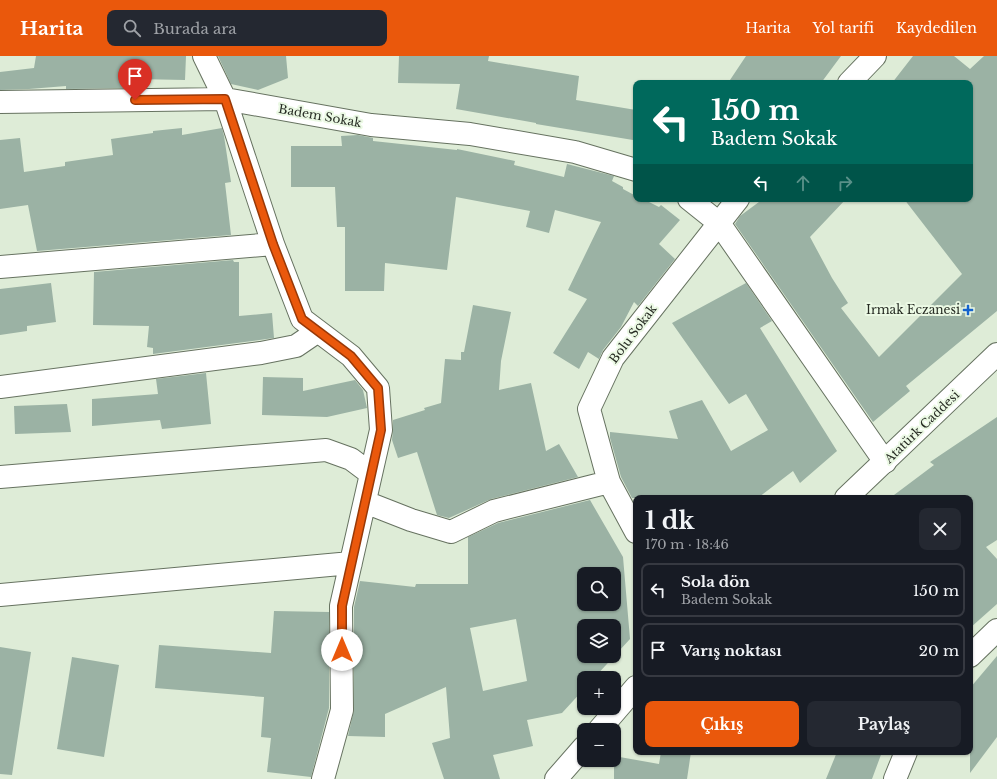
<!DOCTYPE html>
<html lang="tr">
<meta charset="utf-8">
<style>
:root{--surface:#171b24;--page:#242831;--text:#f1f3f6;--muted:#9ea1a6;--line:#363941;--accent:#ea580c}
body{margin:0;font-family:"Libre Baskerville",serif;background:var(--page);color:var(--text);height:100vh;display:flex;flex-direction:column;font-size:15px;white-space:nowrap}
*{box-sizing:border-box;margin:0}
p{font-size:13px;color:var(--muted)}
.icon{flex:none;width:22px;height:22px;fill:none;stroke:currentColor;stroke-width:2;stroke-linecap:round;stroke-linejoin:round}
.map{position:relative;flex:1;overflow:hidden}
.drawer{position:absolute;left:633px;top:439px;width:340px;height:260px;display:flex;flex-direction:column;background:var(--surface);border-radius:8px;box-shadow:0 1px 3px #0004}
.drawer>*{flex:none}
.guide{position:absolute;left:633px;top:24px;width:340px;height:122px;border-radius:8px;box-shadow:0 1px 3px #0004;background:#00695c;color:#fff;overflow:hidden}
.buttons{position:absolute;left:577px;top:511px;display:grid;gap:8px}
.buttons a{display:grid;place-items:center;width:44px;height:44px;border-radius:8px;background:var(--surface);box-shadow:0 1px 3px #0004;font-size:20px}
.pin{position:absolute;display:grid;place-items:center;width:34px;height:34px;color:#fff;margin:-41px -17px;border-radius:50% 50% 50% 0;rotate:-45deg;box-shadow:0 0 4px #0007}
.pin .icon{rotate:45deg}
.me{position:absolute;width:44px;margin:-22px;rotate:0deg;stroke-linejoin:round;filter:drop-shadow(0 0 3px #0008)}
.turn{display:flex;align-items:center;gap:14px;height:84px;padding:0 12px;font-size:18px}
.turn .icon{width:52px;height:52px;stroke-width:2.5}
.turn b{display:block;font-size:28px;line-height:34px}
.lanes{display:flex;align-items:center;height:38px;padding:0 12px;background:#0003;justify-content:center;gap:20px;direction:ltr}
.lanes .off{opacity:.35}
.round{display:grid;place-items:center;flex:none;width:42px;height:42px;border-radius:8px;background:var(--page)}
.headline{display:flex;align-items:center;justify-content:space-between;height:68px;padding:0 12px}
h1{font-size:24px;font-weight:800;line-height:30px}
.action{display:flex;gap:8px;margin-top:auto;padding:8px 12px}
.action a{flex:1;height:46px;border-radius:8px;background:var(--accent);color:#fff;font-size:16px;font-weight:800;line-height:46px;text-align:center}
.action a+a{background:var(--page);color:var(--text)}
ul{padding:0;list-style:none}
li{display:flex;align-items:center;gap:12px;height:54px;margin:0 8px 6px;padding:0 4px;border:2px solid var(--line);border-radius:8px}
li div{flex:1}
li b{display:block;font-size:15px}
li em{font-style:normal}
header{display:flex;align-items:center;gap:24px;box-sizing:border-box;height:56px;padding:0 20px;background:var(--accent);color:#fff}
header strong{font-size:19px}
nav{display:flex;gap:22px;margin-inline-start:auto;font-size:14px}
.search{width:280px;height:36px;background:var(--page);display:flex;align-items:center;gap:10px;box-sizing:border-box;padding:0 14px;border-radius:8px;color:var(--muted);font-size:15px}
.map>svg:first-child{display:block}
</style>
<header>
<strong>Harita</strong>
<div class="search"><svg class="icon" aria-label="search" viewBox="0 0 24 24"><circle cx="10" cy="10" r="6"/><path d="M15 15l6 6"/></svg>Burada ara</div>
<nav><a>Harita</a><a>Yol tarifi</a><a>Kaydedilen</a></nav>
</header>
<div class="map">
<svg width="997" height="723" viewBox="0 0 997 723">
<rect width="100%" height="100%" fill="#deecd7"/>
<!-- building -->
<path fill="#9bb2a4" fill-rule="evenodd" d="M36 0H186L185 24 135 23 136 32 66 33V30L29 33 0 34V16L34 12Z
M218 0H286L288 22 258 34 231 28Z
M399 0H489L488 5 579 20 576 44 636 54V64L633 84 536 68V67L456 53 460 28 398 27Z
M746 0H841L821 27H728Z
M913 0H954L970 13 984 0H997V255L906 330 910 335 873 366 735 168 740 160 763 143H846L810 181 832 222 848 247 841 252 879 301 962 218 904 143H970V27H892Z
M182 72V79L222 72 224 80 231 126 225 127 231 179 37 195 28 149 0 153V84L20 82 24 116 65 110V106L113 99 111 83 153 77V75Z
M358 79 373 82V85L457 94V93L515 105 514 109 564 121 567 108 614 120 612 125 623 131V133L636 140V143H643L659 151 661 149 680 164 659 188 675 203 638 250 634 246 621 271 603 294 599 303 588 296 579 313 553 297 587 243 568 234 601 166 555 154 549 177 526 171 530 155 456 141 447 214 385 207 384 235H345V171H337L335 131H291V90H342L341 80Z
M233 204 234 206H239V260L272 257 274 282 153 298V292L147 291 149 270 93 269 94 216Z
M51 227 56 266 27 270V275L0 279V233Z
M746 227 772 265 760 272 837 395 800 427 793 415 759 441 728 439V442H632L621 421 610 382V376L678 383 669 355 702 344 731 395 768 374 746 338 729 348 672 267Z
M473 249 511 256 501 305 499 334 531 327 546 395 559 388 578 421 491 443 449 462 437 459 417 396 398 402 392 384 393 373V364L425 354 424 352 441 347 445 303 461 304V296H464Z
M206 317 211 368 162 373 160 364 92 370V343L158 338 156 323Z
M263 321 303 322V335L355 324 363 334 367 352 327 361 262 359Z
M67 348 71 376 15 378 14 350Z
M997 361V484L986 491 997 503V548L970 572V442H890L934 409 930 406Z
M590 444 623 501 630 583 594 622H584V633L562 657 527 664 533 690 493 699 500 723H444L432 687 450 682 446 631 385 658V681L348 680 354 654V551L360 525 415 531 416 528H468V481L498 467ZM584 518H614V548H584ZM516 563 527 625 483 635 470 572ZM584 570H614V600H584Z
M274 555 329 556V652L311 721 267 716 271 682 261 681 264 641 155 632 159 589 271 597Z
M0 591 31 596 12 719 0 718Z
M997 600V681L970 717V632Z
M72 601 119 609 104 701 57 693Z
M661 696H691L687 723H614V700L659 708Z
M837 696H882L872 723H826Z"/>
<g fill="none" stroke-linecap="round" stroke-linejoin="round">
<defs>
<path id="street" d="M204 0 225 43 273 188 302 263 351 300 378 332 381 374 341 550 342 654 323 723
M849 27 875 0
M0 46 225 43 371 69 470 78 575 96 636 114
M689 143 719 167 885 406
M0 211 273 188
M0 331 261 297 296 290 318 275
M0 421 326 394 351 403 371 418
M365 446 411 464 451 476 494 455 609 426
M636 476 609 426 589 353 613 302 738 143
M0 539 351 507
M970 600 997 574"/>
<path id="secondary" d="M846 442 997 298
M599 674 636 631
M556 723 584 691
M895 723 906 696"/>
</defs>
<!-- street casing -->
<use href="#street" stroke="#667260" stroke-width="24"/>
<!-- secondary casing -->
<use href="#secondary" stroke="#667260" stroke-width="24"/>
<!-- street -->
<use href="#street" stroke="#fff" stroke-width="22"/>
<!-- secondary -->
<use href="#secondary" stroke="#fff" stroke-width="22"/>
</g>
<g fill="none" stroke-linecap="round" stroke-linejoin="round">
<defs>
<path id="route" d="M135 44 225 43 273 188 302 263 351 300 378 332 381 374 342 550V594"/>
</defs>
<!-- route casing -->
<use href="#route" stroke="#983908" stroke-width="10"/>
<!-- route -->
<use href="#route" stroke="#ea580c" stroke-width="7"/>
</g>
<!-- markers -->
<path fill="#1462cd" stroke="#ebf9e4" stroke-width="1.5" d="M966 248h4v4h4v4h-4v4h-4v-4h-4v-4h4z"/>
<g text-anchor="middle" stroke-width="4" stroke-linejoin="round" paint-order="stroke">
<!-- street labels -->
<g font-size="12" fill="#262b23" stroke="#ebf9e4">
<text transform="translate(320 60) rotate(10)" y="4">Badem Sokak</text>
<text transform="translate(633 278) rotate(-53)" y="4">Bolu Sokak</text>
<text transform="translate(922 371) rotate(-44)" y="4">Atatürk Caddesi</text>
</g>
<!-- poi labels -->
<g font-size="12" fill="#262b23" stroke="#ebf9e4" text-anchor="end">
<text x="960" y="258">Irmak Eczanesi</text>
</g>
</g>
</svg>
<div class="buttons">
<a><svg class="icon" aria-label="search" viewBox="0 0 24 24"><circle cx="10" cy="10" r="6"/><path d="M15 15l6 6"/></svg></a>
<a><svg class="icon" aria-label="layers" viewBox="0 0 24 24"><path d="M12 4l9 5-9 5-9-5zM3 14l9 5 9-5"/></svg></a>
<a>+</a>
<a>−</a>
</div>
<div class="pin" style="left:135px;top:44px;background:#d93025"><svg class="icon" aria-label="arrive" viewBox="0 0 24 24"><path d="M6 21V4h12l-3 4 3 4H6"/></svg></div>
<svg class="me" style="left:342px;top:594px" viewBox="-20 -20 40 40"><circle r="19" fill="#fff"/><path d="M0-13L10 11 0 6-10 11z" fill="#ea580c"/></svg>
<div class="guide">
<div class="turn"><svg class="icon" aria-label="left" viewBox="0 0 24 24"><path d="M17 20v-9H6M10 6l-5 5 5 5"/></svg><div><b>150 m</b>Badem Sokak</div></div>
<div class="lanes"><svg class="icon" aria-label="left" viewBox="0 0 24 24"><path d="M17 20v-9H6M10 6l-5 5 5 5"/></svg><svg class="icon off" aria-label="ahead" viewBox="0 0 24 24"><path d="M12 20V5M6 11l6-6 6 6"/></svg><svg class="icon off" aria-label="right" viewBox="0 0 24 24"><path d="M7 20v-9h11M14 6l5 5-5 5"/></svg></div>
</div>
<section class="drawer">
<div class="headline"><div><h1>1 dk</h1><p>170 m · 18:46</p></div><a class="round"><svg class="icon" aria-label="close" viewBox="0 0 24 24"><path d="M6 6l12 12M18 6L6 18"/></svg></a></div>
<ul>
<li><svg class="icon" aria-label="left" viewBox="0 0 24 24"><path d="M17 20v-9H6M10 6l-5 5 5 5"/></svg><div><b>Sola dön</b><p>Badem Sokak</p></div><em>150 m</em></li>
<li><svg class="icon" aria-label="arrive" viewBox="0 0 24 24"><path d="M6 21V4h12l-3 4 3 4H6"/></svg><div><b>Varış noktası</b></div><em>20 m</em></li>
</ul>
<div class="action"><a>Çıkış</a><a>Paylaş</a></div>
</section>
</div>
